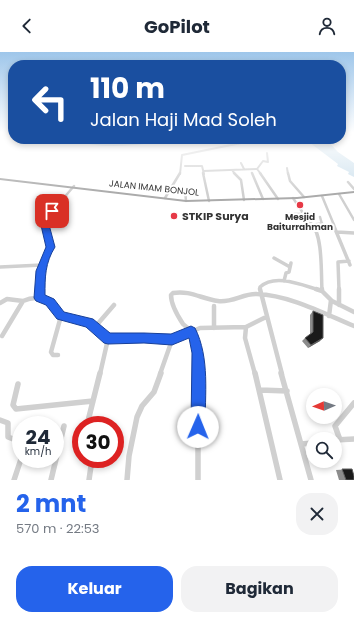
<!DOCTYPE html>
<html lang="id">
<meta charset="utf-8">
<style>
:root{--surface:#fff;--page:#f2f2f3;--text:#1f2937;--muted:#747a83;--accent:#2563eb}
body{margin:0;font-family:Poppins,sans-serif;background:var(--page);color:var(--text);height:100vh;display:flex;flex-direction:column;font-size:15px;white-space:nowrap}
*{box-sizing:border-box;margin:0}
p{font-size:13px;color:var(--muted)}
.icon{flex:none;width:22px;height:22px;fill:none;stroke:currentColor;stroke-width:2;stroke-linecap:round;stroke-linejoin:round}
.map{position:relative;height:428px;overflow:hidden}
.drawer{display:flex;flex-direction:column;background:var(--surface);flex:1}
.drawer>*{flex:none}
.guide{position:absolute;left:8px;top:8px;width:338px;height:84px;border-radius:16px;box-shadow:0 2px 6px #0003;background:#1a4fa0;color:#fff;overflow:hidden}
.needle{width:26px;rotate:268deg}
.controls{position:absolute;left:306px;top:336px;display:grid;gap:8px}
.controls a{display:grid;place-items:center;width:36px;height:36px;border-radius:50%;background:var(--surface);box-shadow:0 2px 6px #0003;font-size:20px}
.speed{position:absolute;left:12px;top:364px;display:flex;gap:8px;font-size:20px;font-weight:700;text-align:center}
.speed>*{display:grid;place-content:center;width:52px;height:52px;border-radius:50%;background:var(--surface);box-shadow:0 2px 6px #0003;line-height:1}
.speed small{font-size:10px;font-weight:400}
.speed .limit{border:6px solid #d22;background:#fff;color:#111}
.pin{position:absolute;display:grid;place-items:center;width:34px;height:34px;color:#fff;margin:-17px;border-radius:8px;box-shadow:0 2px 6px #0006}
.me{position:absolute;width:44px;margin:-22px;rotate:1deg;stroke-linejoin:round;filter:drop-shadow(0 0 3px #0008)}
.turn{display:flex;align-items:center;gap:14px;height:84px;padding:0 16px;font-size:18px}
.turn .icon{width:52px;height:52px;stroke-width:2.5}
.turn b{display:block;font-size:28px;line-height:34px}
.round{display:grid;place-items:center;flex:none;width:42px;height:42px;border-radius:16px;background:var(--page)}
.headline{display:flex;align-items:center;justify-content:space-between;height:68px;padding:0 16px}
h1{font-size:24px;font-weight:700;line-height:30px;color:var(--accent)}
.primary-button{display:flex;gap:8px;margin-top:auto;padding:8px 16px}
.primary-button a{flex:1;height:46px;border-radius:16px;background:var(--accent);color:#fff;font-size:16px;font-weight:700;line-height:46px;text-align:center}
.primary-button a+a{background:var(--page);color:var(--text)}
header{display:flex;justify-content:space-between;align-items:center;height:52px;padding:0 16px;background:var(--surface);font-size:18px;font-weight:700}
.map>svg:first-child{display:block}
</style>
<header><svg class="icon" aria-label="back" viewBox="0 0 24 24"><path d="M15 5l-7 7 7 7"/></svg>GoPilot<svg class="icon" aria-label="person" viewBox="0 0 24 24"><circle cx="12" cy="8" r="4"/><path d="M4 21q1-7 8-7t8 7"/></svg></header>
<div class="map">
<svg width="354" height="428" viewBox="0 0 354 428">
<rect width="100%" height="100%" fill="#fff"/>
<!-- water -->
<path fill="#cfe2ee" d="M73 87H177C148 92 101 100 73 87Z
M305 87H326L338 100 354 111V125L348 122 349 120 337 114 338 112Z"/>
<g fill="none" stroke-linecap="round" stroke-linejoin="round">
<!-- street-far4 -->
<path stroke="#d0d0d0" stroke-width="2" d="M241 111 244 117
M185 114H202L204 122
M287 116 288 122
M232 118 235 122
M203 119 257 117
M180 122 182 103 251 89 297 87 302 90
M261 122 257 117 263 109 268 110 267 101"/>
<!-- street-far3 -->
<path stroke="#d0d0d0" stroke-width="2.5" d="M203 121 209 149
M234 121 241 128 244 148
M252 121 263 147
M260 121 278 147
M288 121 290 129 304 145
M348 130 354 137
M176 136 185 139 186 149
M339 142 354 168
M322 144 334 173
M165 146 180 121
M293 146 309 170 313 173
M287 162H304
M45 173 44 169 74 134
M314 173 322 172 320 165"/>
<!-- street-far2 -->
<path stroke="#d0d0d0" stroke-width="3.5" d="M311 172C323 181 321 223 322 238
M333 172 350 213
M313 173 322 172
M337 180 354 181
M274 206 290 215
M0 215 42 213
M284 229 286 221 289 220 291 211
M40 238 42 213 50 195 45 172
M260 238V235C275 221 302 233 319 238
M339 238 338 210 349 209"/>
<!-- street-far1 -->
<path stroke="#d0d0d0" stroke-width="4.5" d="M260 237 282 322
M316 237 322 239
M322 237V239
M339 237V253
M322 239 332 249 354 260
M40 246V237
M0 251 7 247 23 249
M214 254V276
M329 264 331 248
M95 275 114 253
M2 284 23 249C34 244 46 245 54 254 57 257 59 261 62 264L80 267 88 270 108 287 144 286 172 288 200 276 246 275
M58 303H53L51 300 61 264
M100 322 108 287
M160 322 172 288
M198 322C198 308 199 294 192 281 190 277 186 275 183 272 177 263 171 253 171 243L173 241C190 238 202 247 218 249 232 251 244 241 257 242 289 243 325 262 354 274
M255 322 245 286 246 275 266 265"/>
<!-- street -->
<path stroke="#d0d0d0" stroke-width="5.5" d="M198 321V428
M255 321 280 428
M281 321 311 428
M18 332 13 353 16 357 93 349
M260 338 287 339
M0 368 8 371V385L21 390
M87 373 100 321
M335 388 354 387
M340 388 335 374 354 351
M301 392 313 391
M14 428 21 407
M51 428 64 374
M89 428 92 407
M127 428 129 404 137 365 142 354 154 340 161 321"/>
<!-- primary -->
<path fill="#ababab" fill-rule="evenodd" d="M0 126 186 148 297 145 354 139V141L297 147 186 150 0 128Z"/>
</g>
<!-- wall -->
<path fill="#8c8c8c" d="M313 259 320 289 308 296 302 289 305 286 310 282V263Z
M352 417 354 428H339L336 418Z"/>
<!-- shaded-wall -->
<path fill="#5f5f5f" d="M323 286 320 289 308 296 311 293Z"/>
<!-- building -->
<path fill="#1a1a1a" stroke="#5f5f5f" d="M313 259 323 263V286L311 293 305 286 313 280Z
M342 417H352L354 424V428H346Z"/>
<!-- sky -->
<linearGradient id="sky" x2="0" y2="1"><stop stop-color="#9ec6ea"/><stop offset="0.57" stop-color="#fff"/><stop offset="1" stop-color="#fff" stop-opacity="0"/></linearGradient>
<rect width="354" height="141" fill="url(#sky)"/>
<!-- route -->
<path fill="#2563eb" stroke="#184099" d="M52 157 56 159 48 169 55 195C45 211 45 225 45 243L54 247 64 260 93 267 110 281H144L171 282 191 274 195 276C210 306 205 343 205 375L203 380 198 383 193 380 191 375 192 301 189 286 172 293 144 291 108 292 104 291 86 275 57 267 46 253 36 249 34 246 36 219 46 195 40 169 50 158Z"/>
<!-- markers -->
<g fill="#e63946" stroke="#fff" stroke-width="1.5">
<circle cx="300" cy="153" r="4"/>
<circle cx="174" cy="164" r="4"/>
</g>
<g text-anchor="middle" stroke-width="4" stroke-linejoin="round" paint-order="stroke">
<!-- far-street labels -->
<g font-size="9" fill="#333" stroke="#fff">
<text transform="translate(154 136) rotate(6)" y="3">JALAN IMAM BONJOL</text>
</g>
<!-- far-poi labels -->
<g font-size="9" font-weight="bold" fill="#333" stroke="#fff">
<text x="300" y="168">Mesjid<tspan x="300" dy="10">Baiturrahman</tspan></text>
</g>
<!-- poi labels -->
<g font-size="11" font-weight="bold" fill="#333" stroke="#fff" text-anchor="start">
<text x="182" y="168">STKIP Surya</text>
</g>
</g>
</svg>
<div class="controls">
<a><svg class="needle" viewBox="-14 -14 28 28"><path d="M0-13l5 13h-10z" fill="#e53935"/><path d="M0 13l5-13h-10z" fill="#747a83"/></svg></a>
<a><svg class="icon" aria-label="search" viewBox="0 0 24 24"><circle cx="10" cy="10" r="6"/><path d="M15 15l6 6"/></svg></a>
</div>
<div class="speed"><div>24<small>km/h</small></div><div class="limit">30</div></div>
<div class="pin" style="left:52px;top:159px;background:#d93025"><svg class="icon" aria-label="arrive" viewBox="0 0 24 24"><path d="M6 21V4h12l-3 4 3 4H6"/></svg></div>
<svg class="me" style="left:198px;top:375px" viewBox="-20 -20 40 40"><circle r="19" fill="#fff"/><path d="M0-13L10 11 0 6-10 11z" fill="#2563eb"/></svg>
<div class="guide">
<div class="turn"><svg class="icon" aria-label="left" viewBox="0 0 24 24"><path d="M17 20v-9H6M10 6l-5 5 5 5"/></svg><div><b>110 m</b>Jalan Haji Mad Soleh</div></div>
</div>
</div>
<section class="drawer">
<div class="headline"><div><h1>2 mnt</h1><p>570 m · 22:53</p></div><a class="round"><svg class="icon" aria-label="close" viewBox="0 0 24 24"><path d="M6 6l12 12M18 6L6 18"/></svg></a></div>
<div class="primary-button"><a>Keluar</a><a>Bagikan</a></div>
</section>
